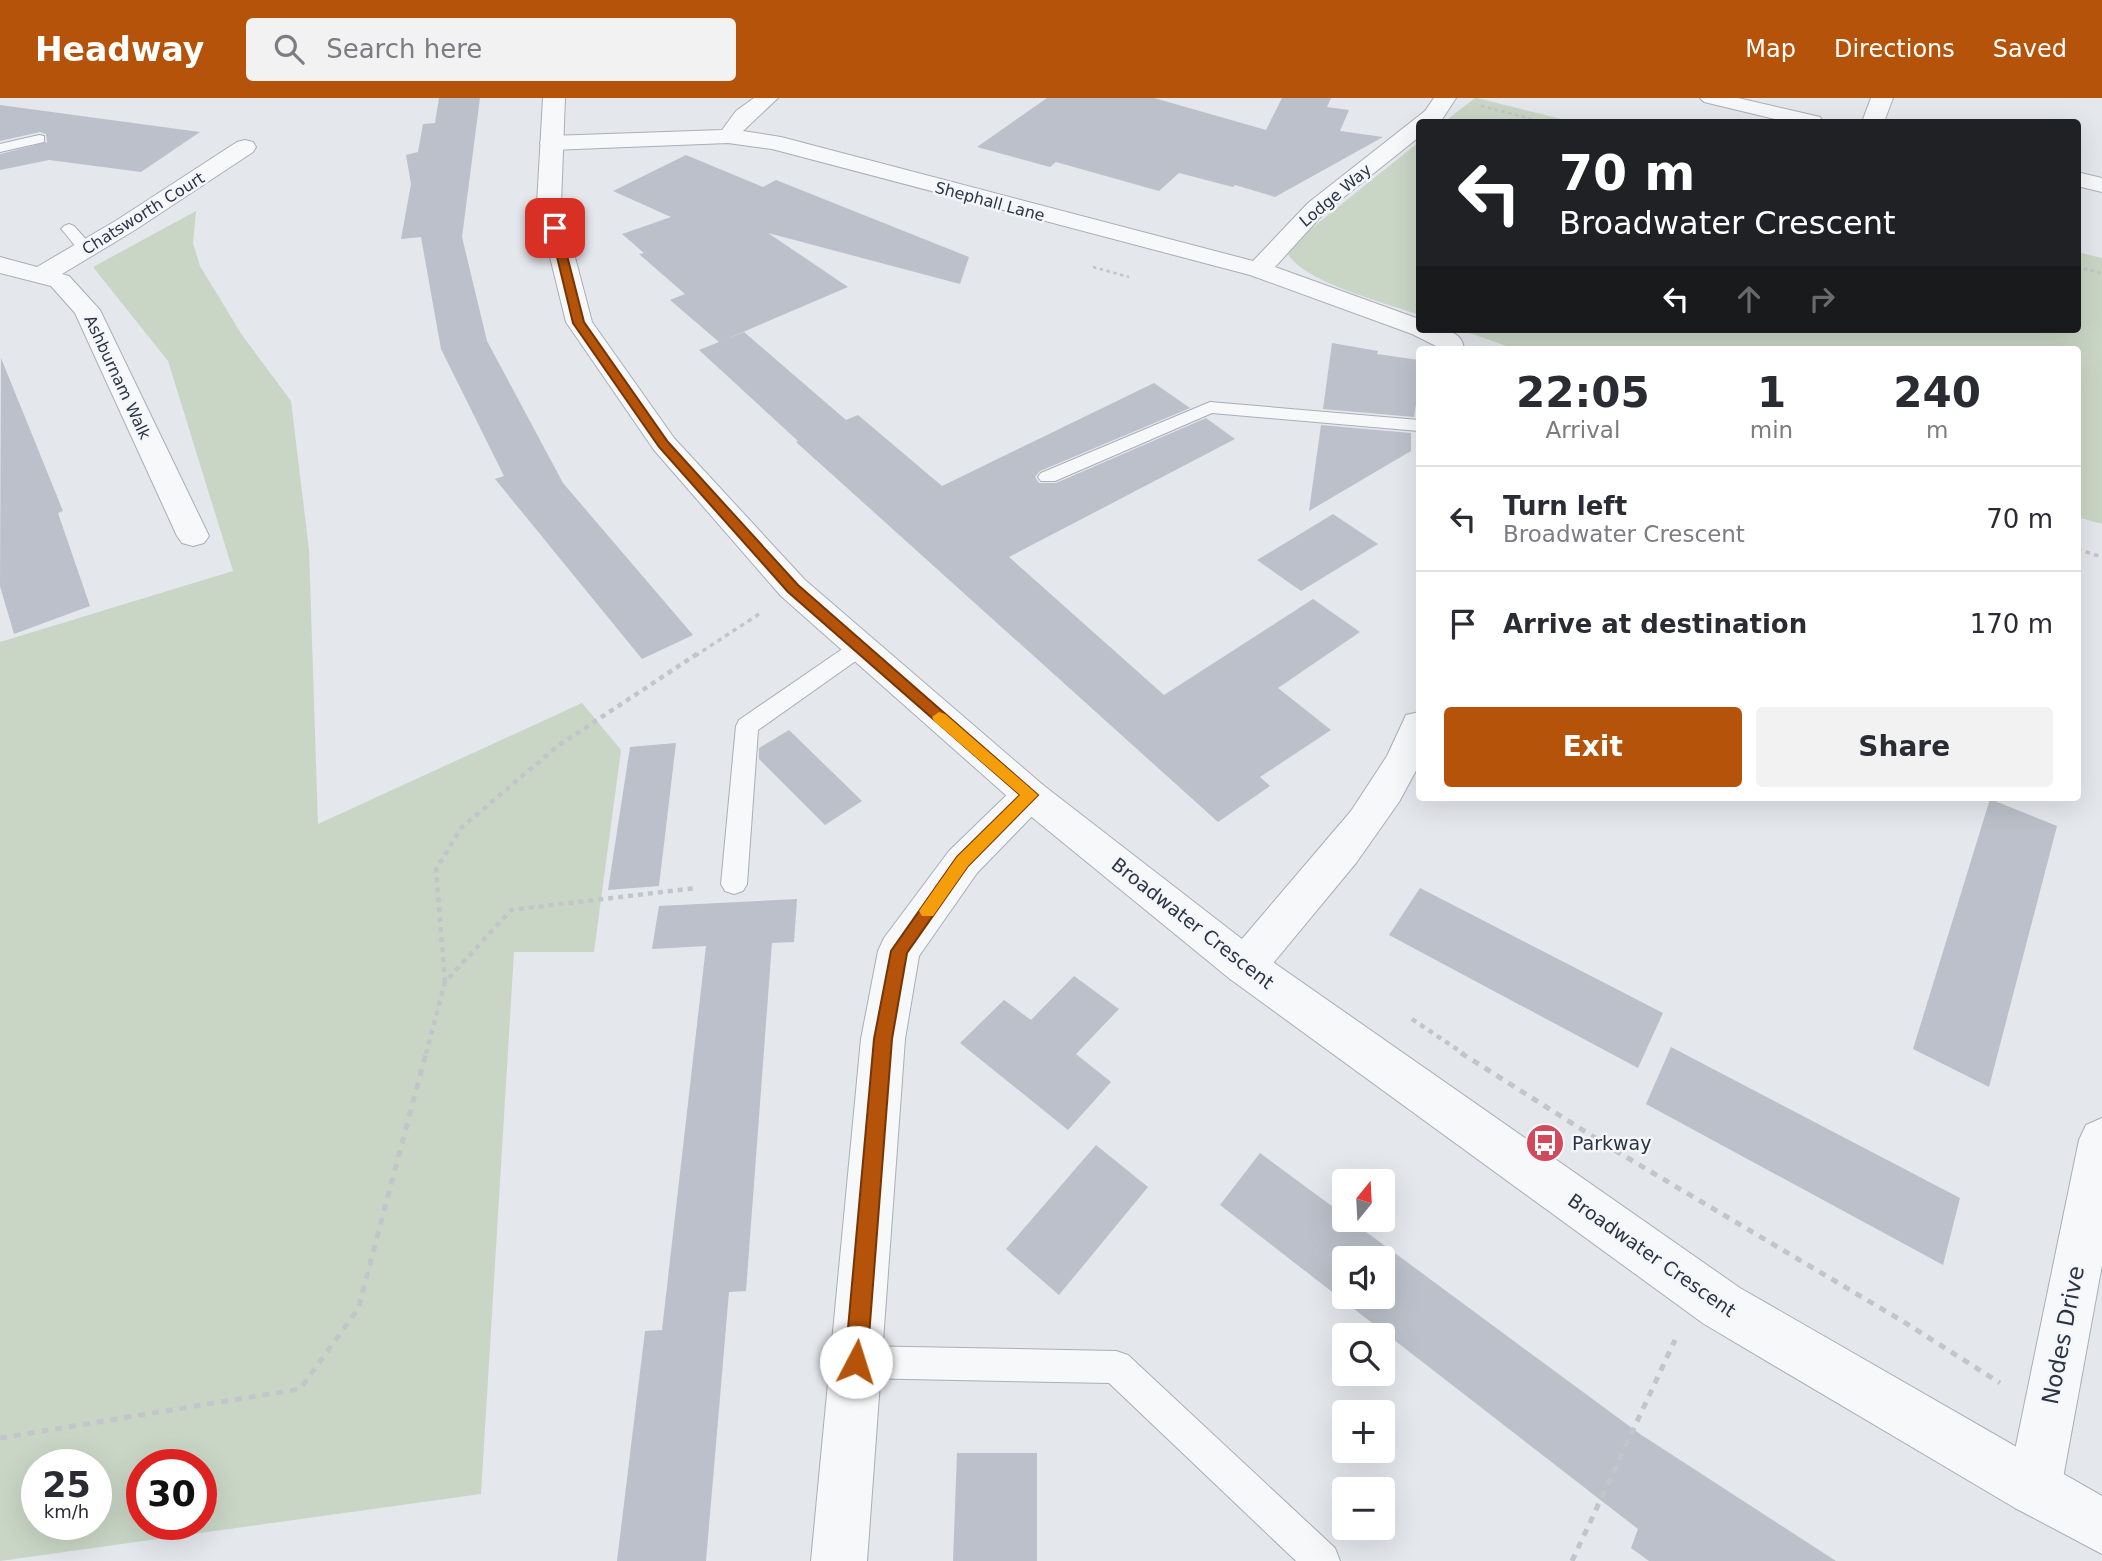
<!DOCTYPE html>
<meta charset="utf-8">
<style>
:root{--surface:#fff;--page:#f2f2f3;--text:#2b2b33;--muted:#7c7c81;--line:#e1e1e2;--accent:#b45309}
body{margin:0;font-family:"DejaVu Sans",sans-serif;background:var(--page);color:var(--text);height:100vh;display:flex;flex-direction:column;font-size:26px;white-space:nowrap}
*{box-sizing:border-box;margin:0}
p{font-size:23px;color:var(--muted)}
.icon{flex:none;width:38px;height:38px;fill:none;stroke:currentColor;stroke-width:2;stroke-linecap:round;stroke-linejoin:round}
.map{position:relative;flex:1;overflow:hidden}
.details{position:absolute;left:1416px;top:248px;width:665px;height:455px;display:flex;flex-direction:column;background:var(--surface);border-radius:7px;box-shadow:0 7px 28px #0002}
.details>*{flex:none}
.hud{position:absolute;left:1416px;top:21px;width:665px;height:214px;border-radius:7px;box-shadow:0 7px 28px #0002;background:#202124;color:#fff;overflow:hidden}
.needle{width:46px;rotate:18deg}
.tools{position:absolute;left:1332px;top:1071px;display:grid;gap:14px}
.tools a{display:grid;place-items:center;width:63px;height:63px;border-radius:7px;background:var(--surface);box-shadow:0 7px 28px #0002;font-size:35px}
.speed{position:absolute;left:21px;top:1351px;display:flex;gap:14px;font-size:35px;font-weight:700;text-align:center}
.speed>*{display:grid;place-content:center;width:91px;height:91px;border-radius:50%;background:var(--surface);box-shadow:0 7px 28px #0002;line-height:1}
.speed small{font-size:18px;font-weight:400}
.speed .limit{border:10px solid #d22;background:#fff;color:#111}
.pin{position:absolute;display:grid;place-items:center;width:60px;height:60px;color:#fff;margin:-30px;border-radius:14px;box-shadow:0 4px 10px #0006}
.me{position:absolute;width:77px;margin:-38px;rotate:5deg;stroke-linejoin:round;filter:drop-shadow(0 0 5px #0008)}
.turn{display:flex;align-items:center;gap:24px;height:147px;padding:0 28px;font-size:32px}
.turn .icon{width:91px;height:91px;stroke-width:2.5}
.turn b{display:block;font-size:49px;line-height:60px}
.lanes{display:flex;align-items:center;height:66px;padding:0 28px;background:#0003;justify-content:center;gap:35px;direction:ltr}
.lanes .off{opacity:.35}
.eta{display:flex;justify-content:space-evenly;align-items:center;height:119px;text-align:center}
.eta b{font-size:42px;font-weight:600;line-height:49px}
.cta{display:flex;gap:14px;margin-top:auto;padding:14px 28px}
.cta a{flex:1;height:80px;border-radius:7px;background:var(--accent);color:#fff;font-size:28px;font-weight:600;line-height:80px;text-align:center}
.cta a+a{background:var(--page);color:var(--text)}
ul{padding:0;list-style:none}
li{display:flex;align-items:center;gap:21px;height:105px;padding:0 28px;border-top:2px solid var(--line)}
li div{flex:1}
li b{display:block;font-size:26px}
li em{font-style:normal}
header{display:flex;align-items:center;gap:42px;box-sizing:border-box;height:98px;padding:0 35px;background:var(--accent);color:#fff}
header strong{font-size:33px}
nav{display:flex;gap:38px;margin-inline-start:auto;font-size:24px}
.search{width:490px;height:63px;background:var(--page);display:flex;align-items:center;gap:18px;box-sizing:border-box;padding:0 24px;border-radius:7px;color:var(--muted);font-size:26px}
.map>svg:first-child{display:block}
</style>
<header>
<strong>Headway</strong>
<div class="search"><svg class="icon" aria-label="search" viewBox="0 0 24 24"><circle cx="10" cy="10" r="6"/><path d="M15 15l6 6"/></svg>Search here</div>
<nav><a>Map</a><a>Directions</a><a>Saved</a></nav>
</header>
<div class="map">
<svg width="2102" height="1463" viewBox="0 0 2102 1463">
<rect width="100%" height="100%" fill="#e4e7ec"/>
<!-- green -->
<path fill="#c9d6c5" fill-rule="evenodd" d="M1475 0H1477L1573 24H1444Z
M1419 44V217C1387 205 1305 185 1288 156L1292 146Z
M196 113 193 145 200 168 242 237 291 303 309 452 318 726 582 605 621 652 594 854H514L481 1396 0 1463V544L233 473 168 263 93 169ZM37 1367H96V1426H37ZM142 1367H201V1426H142Z
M2077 154 2102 160V426L2077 419V252H1518L1458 231H2077Z"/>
<!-- building -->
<path fill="#bbc0ca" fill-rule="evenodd" d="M439 0H480L462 139 487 243 563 385 693 537 642 561 495 381 504 378 441 251 421 139 401 141 411 86 406 57 418 54 423 26 435 25Z
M1047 0H1154L1266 32 1282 0H1331L1327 9 1349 12 1340 33 1383 39 1275 99 1235 87 1233 89 1179 75 1159 93 1056 64 1050 69 977 49Z
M0 7 200 34 141 74 49 62 0 72V56L47 44 46 36 40 34 0 43Z
M686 57 763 89 776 82 969 159 960 186 768 135 848 189 722 243 744 234 846 322 858 317 942 388 1154 285 1190 310 1040 373 1035 379 1039 385H1056L1206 320 1235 341 1009 459 1164 597 1313 501 1360 534 1278 590 1331 632 1260 679 1270 688 1218 724 796 344 798 343 699 252 719 244 670 202 685 196 639 156 644 155 622 136 671 119 613 93Z
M1332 245 1378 253 1377 256 1419 262V288L1414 319 1323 311Z
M1 260 63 413 58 415 90 508 14 536 0 488Z
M1321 327 1411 335V353L1309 413Z
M1333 416 1378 446 1301 493 1257 462Z
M789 632 862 703 825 727 759 661V650Z
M676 645 659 788 608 792 630 649Z
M1990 701 2057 728 1989 989 1913 951Z
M1420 790 1663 915 1638 970 1389 837Z
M797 801 794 844 772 845 746 1193 729 1194 706 1463H617L645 1233 662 1232 706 848 652 851 659 808Z
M1074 878 1119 911 1076 956 1111 984 1068 1032 960 945 1004 902 1031 922Z
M1671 949 1960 1100 1943 1167 1646 1006Z
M1096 1047 1148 1089 1059 1197 1006 1151Z
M1260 1055 1344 1117V1122H1350L1640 1336 1836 1463H1649L1631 1450 1638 1431 1220 1107ZM1344 1160H1382V1199H1344Z
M957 1355H1037V1463H953Z"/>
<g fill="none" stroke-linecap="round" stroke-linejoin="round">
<defs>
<path id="service" d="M39 37 44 38V44L0 54V46Z
M69 126 74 128 92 148 94 151 92 154H80L64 134 61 131 64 128Z
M1210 304 1419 322V333L1212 315 1055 383H1041L1038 379 1041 375Z
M859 542 867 545 870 550 867 555 758 632 747 786 743 793 734 796 725 793 721 786 736 628 739 622 851 545Z
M856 1248 1116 1253 1128 1257 1335 1450 1340 1463H1296L1109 1285 856 1280 844 1276 840 1264 844 1252Z"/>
<path id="minor" d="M754 0H778L743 33 781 39 1253 163 1308 105 1425 13 1434 0H1456L1441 23 1419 24V39L1324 115 1275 169 1419 221V231C1436 231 1463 229 1464 252H1436V248L1412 236 1250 177 772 51 728 45 551 52 543 50 540 45 543 40 551 38 722 32 736 13Z
M1700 0H1738L1820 19 1823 24H1787L1704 4Z
M1871 0H1893L1884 24H1862Z
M245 42 253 44 256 49 253 54 135 132 62 176 69 178 100 212 209 438 204 445 193 448 182 445 177 438 75 215 51 188 0 175V159L37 169 117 122 237 44Z
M2077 74 2102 80V94L2077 88Z
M1419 614V667L1399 704 1356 765 1260 881 1245 886 1230 881 1224 868 1230 855 1351 713 1387 658 1406 617Z
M1030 682 1043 687 1049 697 1043 707 977 775 919 858 905 941 867 1463H811L861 941 878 853 884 840 949 753 1017 687Z
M2102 1020V1167L2061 1391 2053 1410 2034 1418 2015 1410 2007 1391 2079 1042 2086 1027Z"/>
<path id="tertiary" d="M543 0H565L561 106 592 224 674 340 805 482 1043 687 1260 855 1740 1190 2102 1398V1456L2015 1410 1704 1226 1230 881 1017 707 781 498 654 352 566 224 537 106Z"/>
</defs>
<!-- service casing -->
<use href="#service" stroke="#a9aeb7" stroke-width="2"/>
<!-- minor casing -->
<use href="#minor" stroke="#a9aeb7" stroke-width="2"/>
<!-- tertiary casing -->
<use href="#tertiary" stroke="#a9aeb7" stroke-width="2"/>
<!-- path-far3 -->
<path stroke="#c2c5cb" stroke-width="2.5" stroke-dasharray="3.5 3.5" stroke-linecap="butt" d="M1481 8 1544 24
M1093 169 1129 179
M2077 169 2102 175"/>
<!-- path-far2 -->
<path stroke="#c2c5cb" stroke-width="3.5" stroke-dasharray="4.5 4.5" stroke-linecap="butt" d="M2077 451 2102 459
M695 558 759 516"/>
<!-- path-far1 -->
<path stroke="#c2c5cb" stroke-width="4.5" stroke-dasharray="5 5" stroke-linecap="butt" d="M445 884 436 772 461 730 559 647 697 556
M1412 921 1464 956
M426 956 445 884 511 812 696 790"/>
<!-- path -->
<path stroke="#c2c5cb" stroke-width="5" stroke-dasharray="7 7" stroke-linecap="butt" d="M1461 955 1616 1053 1904 1224 2000 1285
M0 1340 300 1291 358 1211 426 955
M1572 1463 1675 1242"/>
<!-- service -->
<use href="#service" fill="#f7f8fa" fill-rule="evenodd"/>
<!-- minor -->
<use href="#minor" fill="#f7f8fa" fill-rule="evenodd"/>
<!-- tertiary -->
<use href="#tertiary" fill="#f7f8fa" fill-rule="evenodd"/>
</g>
<!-- route -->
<path fill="#b45309" stroke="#753606" stroke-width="2" d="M555 127 560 130 584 224 668 344 798 487 1038 697 968 768 907 855 892 941 867 1264 863 1272 856 1275 848 1272 845 1264 874 941 891 853 957 759 1020 697 788 494 659 349 573 225 550 130Z"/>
<!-- slow -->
<path fill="#f59e0b" d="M939 614 945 616 1038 697 968 768 933 818H922L919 813 957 759 1020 697 934 623 932 619Z"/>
<!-- icons -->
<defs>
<symbol id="bus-disc" viewBox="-11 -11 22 22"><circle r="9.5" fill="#d1495b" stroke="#f4f6f9"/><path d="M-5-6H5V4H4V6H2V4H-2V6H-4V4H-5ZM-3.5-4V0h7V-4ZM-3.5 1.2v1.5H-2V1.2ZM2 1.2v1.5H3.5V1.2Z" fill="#fff"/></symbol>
</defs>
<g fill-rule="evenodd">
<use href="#bus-disc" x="1523" y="1023" width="44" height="44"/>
</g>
<g text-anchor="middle" stroke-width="5" stroke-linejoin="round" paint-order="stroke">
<!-- far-street labels -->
<g font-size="16" fill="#2b3445" stroke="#f4f6f9">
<text transform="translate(1335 97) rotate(-40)" y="6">Lodge Way</text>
<text transform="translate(990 103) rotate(15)" y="6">Shephall Lane</text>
<text transform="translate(143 115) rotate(-32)" y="6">Chatsworth Court</text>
<text transform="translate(118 279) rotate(65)" y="6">Ashburnam Walk</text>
</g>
<!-- street labels -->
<g font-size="19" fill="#2b3445" stroke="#f4f6f9">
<text transform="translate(1193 825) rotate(38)" y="7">Broadwater Crescent</text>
<text transform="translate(1652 1157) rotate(35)" y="7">Broadwater Crescent</text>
</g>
<!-- poi labels -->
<g font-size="19" fill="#2b3445" stroke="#f4f6f9" text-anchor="start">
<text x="1572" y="1052">Parkway</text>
</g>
<!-- near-street labels -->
<g font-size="23" fill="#2b3445" stroke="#f4f6f9">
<text transform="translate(2063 1237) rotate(-79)" y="8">Nodes Drive</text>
</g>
</g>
</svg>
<div class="tools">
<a><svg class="needle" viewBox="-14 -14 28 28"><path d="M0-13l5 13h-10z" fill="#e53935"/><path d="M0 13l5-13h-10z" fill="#7c7c81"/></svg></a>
<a><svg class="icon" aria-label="sound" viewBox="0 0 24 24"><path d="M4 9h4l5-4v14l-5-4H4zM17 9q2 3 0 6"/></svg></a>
<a><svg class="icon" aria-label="search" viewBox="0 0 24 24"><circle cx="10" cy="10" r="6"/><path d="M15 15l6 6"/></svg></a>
<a>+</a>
<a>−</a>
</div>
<div class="speed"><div>25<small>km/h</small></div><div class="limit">30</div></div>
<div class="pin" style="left:555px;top:130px;background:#d93025"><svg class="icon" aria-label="arrive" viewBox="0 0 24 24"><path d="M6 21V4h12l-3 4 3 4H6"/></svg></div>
<svg class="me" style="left:856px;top:1264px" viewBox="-20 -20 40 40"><circle r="19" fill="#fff"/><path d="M0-13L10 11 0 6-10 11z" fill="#b45309"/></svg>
<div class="hud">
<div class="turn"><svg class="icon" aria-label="left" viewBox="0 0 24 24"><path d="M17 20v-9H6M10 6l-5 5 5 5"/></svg><div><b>70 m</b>Broadwater Crescent</div></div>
<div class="lanes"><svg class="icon" aria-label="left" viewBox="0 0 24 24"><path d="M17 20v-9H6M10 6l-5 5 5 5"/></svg><svg class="icon off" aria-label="ahead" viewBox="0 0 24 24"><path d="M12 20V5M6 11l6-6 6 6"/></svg><svg class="icon off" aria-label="right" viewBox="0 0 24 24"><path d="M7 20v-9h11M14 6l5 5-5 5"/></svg></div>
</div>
<section class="details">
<div class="eta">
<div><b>22:05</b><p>Arrival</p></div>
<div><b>1</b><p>min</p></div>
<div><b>240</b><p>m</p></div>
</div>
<ul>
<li><svg class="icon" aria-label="left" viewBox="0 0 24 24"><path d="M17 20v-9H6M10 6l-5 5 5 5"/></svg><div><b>Turn left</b><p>Broadwater Crescent</p></div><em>70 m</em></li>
<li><svg class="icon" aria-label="arrive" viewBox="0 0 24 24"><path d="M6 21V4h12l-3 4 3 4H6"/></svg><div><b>Arrive at destination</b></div><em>170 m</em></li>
</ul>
<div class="cta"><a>Exit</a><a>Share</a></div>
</section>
</div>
